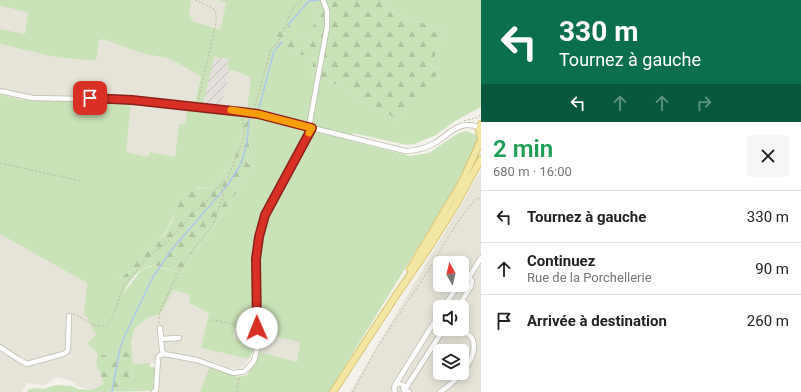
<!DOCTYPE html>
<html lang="fr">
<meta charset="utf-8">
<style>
:root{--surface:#fff;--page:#f6f6f6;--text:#222;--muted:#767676;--line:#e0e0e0}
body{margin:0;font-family:Roboto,sans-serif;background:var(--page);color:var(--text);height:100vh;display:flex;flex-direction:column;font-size:15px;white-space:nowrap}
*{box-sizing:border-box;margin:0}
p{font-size:13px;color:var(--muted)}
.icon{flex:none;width:22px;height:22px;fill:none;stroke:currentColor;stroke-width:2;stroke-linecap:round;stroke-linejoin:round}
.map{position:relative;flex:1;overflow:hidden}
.side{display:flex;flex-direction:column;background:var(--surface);width:320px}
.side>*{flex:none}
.hud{background:#0b6e4f;color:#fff;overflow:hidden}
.needle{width:26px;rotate:352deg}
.controls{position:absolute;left:433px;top:256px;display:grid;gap:8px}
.controls a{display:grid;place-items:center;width:36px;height:36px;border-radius:6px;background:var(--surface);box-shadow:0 2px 10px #0003;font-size:20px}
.pin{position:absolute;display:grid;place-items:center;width:34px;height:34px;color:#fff;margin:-17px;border-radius:8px;box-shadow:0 2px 6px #0006}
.me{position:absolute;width:44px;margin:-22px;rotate:359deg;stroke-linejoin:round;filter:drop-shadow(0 0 3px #0008)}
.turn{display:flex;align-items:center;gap:14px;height:84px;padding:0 12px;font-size:18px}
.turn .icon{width:52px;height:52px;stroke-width:2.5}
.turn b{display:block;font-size:28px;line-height:34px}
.lanes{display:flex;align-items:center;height:38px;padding:0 12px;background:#0003;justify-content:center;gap:20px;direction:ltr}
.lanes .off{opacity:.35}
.round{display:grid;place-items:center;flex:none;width:42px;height:42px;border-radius:6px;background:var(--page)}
.summary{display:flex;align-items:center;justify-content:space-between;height:68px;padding:0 12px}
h1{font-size:24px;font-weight:600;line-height:30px;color:#1e9e55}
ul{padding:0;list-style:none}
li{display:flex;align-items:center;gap:12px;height:52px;padding:0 12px;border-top:1px solid var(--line)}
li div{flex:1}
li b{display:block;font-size:15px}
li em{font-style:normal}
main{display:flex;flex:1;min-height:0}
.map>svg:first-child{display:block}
</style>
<main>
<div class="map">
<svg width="481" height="392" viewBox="0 0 481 392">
<defs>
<pattern id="industrial-furrows" width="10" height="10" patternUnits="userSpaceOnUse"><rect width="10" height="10" fill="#e3e0db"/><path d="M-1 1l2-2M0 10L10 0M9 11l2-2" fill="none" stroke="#c4c1bd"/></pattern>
<pattern id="forest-firs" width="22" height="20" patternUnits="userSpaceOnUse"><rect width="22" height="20" fill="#c9e2b7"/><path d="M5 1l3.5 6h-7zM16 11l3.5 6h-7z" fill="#aec39e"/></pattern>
</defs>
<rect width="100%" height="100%" fill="#f3f1ea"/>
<!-- residential -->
<path fill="#e6e4d8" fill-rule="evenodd" d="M191 0H219L226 2 220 30 193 21 189 14Z
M0 6 28 12 25 34 0 29Z
M103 39 141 53 167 58 178 63 201 77 195 102 221 106 225 88H227L228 70 236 71 251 78 247 109 244 116 188 109 185 124H179L175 157 150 152 149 157 126 152 92 101 20 100 0 94V44L55 57 95 61 99 41Z
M481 171V392H350ZM440 263H462V285H440ZM440 307H462V329H440ZM440 351H462V373H440Z
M0 234 87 283 84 312 96 335 87 343 98 354 96 363 104 384 92 390 76 386V383L58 377 44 385 27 383 22 392H0Z
M172 290 190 295 189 304 209 313 201 348 249 359 245 365 238 369 229 368 214 362 210 366 200 392H156L159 366 155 363 133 364 131 343 134 329 147 318 161 313Z
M235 326 300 341 297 362 260 352V344L233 338Z"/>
<!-- industrial -->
<path fill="url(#industrial-furrows)" d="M213 57 229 59 227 88H225L221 106 203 104Z"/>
<!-- grass -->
<path fill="#c9e2b7" d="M0 0H191L189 14 193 21 220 30 226 3 219 0H327L329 7 320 9 314 21 311 42 300 38 284 19 289 52 314 58 311 74 321 77 344 88 363 102 384 110 400 123 438 70 431 65 445 31 384 9 389 0H481V107L455 121 436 135 414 144 407 145 353 133 351 141 410 156 429 153 457 134 465 131 477 135 478 140 475 148 449 197 329 392H200L210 366 238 377 247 375 260 352 297 362 300 342 235 327 233 338 254 343 253 351 249 359 201 348 209 313 189 303 190 295 173 290 161 313 147 318 134 329 131 343 116 359 98 354 87 343 96 335 84 312 87 283 0 234V94L20 100 131 102 126 152 149 157 150 152 175 157 179 124H185L188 108 244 116V126L240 143 235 156 219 180 209 189 198 187 180 193C172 230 161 241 132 263L130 270 119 280 123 294 142 269 154 266 181 273 189 256 207 237 254 166 247 164 252 127 256 111 247 109 251 78 236 71 228 70 229 59 214 57 203 104 195 102 201 77 178 63 167 58 141 53 103 39 99 41 96 61 55 57 0 44V29L25 34 28 12 0 6Z
M150 363V367H155L154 387 151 391 134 388 131 382 133 364Z
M56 385 71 386 78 389 92 390 95 392H27L28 390 36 388 44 389Z"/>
<!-- forest -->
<path fill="url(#forest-firs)" d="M327 0H389L384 9 445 31 431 65 439 71 430 85 400 123 384 110 363 102 344 88 321 77 311 74 314 58 289 52 271 38 284 19 300 38 311 42 314 21 320 9 329 7Z
M244 116 254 118 252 127 247 163 254 166 207 237 189 256 181 273C173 271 159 265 152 266 138 267 129 282 123 294L117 293 119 280 130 270 131 263 146 252 165 234 172 222 180 193 188 187 209 189 219 180 235 156 240 143 244 126Z
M131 343 133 364 131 382 134 388 151 391 95 392 92 390 104 384 96 363 98 354 116 358Z"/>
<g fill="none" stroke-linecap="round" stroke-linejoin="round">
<!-- stream -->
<path stroke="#adc8e8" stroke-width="1.5" d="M288 25 309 1 319 0
M259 108 274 51 282 42
M112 392 120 348 125 335 153 277 172 249 227 186 239 167 243 158 247 141 249 119"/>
<defs>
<path id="minor" d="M0 91 32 98 132 100 242 112 264 116 405 151C416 151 426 148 435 143 451 133 458 120 479 127
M309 127 327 27V11L323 0
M469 277 481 258
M462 279 465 277H469
M462 285 465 287 471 286 472 281 469 277
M444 307 458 285
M458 307 471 286
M160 328 162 350 164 354
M161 339 179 338
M0 347 18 359 27 364 63 354 67 352 68 348 69 316
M395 385 440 313
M154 392 156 390 158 358 160 355 164 354 197 360 233 373 243 372 248 368 254 361 258 345 256 259 259 237 265 215 312 128
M395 392 394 387 398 383 403 385 404 390
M409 392 405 389 444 329
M440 392C454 383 481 358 472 338 469 334 464 332 460 329"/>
<path id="major" d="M481 124 479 130 481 139
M410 269 463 180 481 140
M333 392 397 294 430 246 455 206 481 159"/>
</defs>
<!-- minor casing -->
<use href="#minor" stroke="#bdbaad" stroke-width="6"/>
<!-- major casing -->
<use href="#major" stroke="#d6c574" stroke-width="8"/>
<!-- path -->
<path stroke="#bdb7a0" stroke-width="1" stroke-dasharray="2 2" stroke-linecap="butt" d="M195 0 213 8 216 13V23L198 102
M254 110 271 49 278 43 293 8 302 0
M464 121 479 117 481 113
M0 163 81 181
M73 314C86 319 91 327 106 326L112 319 124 284 131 278 146 258 165 244 187 221 192 213 204 205 218 187
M212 320 254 328
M159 323V315L161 309 175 279 189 255 213 225 224 194 219 186 228 177 241 145 244 132 242 117
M237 392 239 377
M353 392 376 349 430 268 457 223 473 202 477 198 481 199"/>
<!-- minor -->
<use href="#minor" stroke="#fff" stroke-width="4.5"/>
<!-- major -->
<use href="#major" stroke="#f3e6a3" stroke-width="6"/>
</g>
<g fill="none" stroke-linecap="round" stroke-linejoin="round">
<defs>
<path id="route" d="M90 98 132 100 242 112 258 114 312 128 265 215 259 237 256 259 257 328"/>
</defs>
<!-- route casing -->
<use href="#route" stroke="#8d1f18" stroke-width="10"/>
<!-- route -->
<use href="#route" stroke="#d93025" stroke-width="7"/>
<!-- slow -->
<path stroke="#f59e0b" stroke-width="7" d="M231 110 258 114 312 128 309 133"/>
</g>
</svg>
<div class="controls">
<a><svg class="needle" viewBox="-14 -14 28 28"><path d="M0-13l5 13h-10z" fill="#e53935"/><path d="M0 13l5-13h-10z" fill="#767676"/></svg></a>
<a><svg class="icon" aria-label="sound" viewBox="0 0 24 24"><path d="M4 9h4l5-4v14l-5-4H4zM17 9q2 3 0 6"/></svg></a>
<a><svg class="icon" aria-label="layers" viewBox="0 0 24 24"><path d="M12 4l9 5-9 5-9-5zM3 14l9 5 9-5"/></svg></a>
</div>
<div class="pin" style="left:90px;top:98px;background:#d93025"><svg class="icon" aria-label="arrive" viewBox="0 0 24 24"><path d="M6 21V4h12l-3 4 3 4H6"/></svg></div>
<svg class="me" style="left:257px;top:328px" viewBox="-20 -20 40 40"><circle r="19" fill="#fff"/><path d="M0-13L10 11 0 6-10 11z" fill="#d93025"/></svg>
</div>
<section class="side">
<div class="hud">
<div class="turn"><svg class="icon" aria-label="left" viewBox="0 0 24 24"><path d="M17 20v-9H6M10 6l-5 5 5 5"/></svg><div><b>330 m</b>Tournez à gauche</div></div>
<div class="lanes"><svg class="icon" aria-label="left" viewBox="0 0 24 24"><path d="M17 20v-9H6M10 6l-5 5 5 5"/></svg><svg class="icon off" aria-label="ahead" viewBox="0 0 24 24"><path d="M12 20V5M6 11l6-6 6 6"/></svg><svg class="icon off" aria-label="ahead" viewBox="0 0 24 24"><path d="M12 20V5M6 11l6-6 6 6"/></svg><svg class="icon off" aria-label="right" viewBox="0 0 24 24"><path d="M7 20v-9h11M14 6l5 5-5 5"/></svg></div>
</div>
<div class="summary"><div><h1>2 min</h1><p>680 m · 16:00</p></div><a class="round"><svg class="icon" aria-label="close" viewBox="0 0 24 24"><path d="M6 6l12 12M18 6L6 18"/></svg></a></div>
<ul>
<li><svg class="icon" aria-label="left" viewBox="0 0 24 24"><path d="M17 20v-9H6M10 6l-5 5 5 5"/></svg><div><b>Tournez à gauche</b></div><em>330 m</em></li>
<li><svg class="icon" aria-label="ahead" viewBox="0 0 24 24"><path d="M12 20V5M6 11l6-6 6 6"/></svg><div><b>Continuez</b><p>Rue de la Porchellerie</p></div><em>90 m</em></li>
<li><svg class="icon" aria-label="arrive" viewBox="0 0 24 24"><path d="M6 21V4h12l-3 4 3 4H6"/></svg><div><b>Arrivée à destination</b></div><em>260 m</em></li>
</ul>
</section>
</main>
